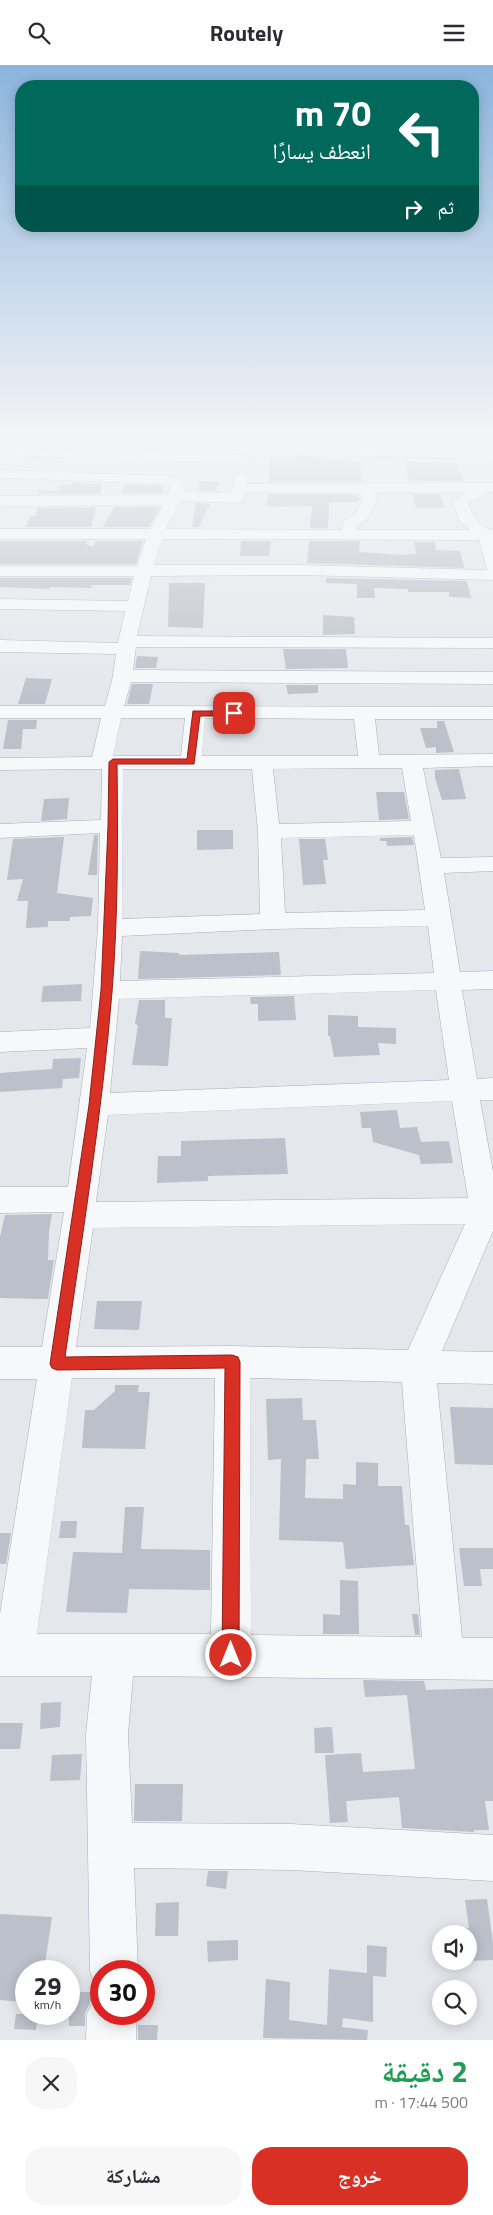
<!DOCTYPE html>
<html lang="ar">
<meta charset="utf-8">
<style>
:root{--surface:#fff;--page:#f7f7f7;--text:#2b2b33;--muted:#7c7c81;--accent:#d93025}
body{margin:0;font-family:"Titillium Web","Noto Naskh Arabic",sans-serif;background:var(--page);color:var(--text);direction:rtl;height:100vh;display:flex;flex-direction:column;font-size:19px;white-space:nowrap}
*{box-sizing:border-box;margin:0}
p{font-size:16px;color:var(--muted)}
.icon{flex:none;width:28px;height:28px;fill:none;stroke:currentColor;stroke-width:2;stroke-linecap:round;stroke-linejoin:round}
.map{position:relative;height:1975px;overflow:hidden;direction:ltr}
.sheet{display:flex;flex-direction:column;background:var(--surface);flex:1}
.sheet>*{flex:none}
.top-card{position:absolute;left:15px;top:15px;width:464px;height:152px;border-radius:20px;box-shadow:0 2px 12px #0003;direction:rtl;background:#00695c;color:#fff;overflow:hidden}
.tools{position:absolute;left:432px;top:1860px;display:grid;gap:10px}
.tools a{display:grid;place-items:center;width:45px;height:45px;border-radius:50%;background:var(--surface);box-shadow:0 2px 12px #0003;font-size:25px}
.speed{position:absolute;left:15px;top:1895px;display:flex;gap:10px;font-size:25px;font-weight:700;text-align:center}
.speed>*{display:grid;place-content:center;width:65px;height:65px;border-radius:50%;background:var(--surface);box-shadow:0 2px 12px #0003;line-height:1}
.speed small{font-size:12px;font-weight:400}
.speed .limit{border:8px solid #d22;background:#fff;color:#111}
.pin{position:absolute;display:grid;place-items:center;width:42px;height:42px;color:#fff;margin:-21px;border-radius:10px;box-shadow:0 2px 8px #0006}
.me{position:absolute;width:55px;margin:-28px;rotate:0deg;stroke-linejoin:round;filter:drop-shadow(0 0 4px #0008)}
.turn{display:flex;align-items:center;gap:18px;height:105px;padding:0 25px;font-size:22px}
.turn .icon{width:65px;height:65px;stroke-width:2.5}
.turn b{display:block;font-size:35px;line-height:42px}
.then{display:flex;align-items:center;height:48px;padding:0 25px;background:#0003;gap:10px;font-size:19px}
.round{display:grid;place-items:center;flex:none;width:52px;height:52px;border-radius:20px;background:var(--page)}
.overview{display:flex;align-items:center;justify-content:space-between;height:85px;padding:0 25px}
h1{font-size:30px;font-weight:700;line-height:38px;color:#1e9e55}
.cta{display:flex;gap:10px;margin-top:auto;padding:10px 25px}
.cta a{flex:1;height:58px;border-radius:20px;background:var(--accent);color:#fff;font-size:20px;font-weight:700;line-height:58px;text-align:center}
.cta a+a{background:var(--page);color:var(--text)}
header{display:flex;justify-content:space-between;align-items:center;height:65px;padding:0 25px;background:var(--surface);font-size:22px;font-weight:700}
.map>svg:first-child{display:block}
</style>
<header><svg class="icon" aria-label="menu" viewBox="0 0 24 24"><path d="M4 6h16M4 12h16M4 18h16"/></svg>Routely<svg class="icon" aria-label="search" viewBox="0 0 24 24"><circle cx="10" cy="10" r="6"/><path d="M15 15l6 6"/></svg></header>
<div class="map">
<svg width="493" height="1975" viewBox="0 0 493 1975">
<rect width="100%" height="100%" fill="#e4e7ec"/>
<!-- building -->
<path fill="#bbc0ca" d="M297 391 326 392V395L359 397 363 417H269L270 393H297Z
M405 397H456L463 416H409Z
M200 416 220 417 216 426 198 425Z
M73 418 102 419 100 429H39V425L58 426 61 420H71Z
M125 419 164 421 163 428H121Z
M268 429H350L360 433 358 437H329L328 463H310L312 441 267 442Z
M412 429H440L444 443H416Z
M196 438 210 439 199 462H192Z
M96 442 91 462H26L30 451H36L37 443Z
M114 442H161L149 462H103Z
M0 476H87L86 479 93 482 96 476H143L136 499H0Z
M241 476H271L269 491H240Z
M309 476H360L359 487 405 490 416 489 414 477H435L436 485 460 486 464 503 307 498Z
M0 513H132L130 520H92L91 523 50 522 49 524 0 522Z
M326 513 467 516 471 533 449 532V527H408V524L374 523 375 533H357V519L326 518Z
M169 518H205L203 563 168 562Z
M323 550 354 552 355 569 323 570Z
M283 584H346L348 603 286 604Z
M137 591 158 592 156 603H135Z
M26 613 52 614 45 639H18Z
M132 619H153L149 639H127Z
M286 620H318V628L288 629Z
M8 655H37L36 664H23L21 684H3Z
M437 656H444L454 687 436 688V682L426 683 420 663H437Z
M459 704 466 734 442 735 435 713V705Z
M376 727H404L409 754 379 755Z
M69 733 67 754 41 756 44 734Z
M197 765H233V784L197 785Z
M94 770H98L97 810H88Z
M64 772 57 828 93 833 91 851 70 852V856H48V862L26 863 28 836H17L23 814 7 815 13 774Z
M412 772 414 780 387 781 386 776H380V773Z
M299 774H325L328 795H323L326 819 303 820Z
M140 886 179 888V890L279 887 281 910 138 914Z
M82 919 81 936 41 937 43 921Z
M294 931 296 955 258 956V939H251L250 932Z
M139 935H165V953H172L168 1001 132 1000 138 960 135 959Z
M328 950 358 951V962L396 963V979L378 978 380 990 334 992 330 971H328Z
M81 993 79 1013 63 1014 62 1023 0 1027V1008L52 1004 53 994Z
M397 1045 400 1063 417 1062 421 1077 449 1076 453 1098 421 1099 419 1090 373 1077 371 1063H362L360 1047Z
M285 1073 288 1109 208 1111V1116L157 1118 158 1091H181V1076Z
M52 1149 49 1167 48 1195H54L48 1234 0 1233V1172L5 1150Z
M97 1236H142L139 1265 94 1264Z
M115 1320H139L138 1327H150L145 1384 82 1383 85 1345H94L115 1326Z
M302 1333 303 1355H316L319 1394H306L305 1433 343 1434V1419L356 1420V1397L378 1398V1421H402L405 1460H409L414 1500 346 1504 343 1477 279 1475 281 1394 268 1395 266 1334Z
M450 1342 493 1343V1400L455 1399Z
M125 1442H144L141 1484 210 1485V1525L129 1524 127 1548 66 1547 73 1487 122 1488Z
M61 1456H77L76 1473H59Z
M0 1468H11L6 1499H0Z
M459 1483H493V1504H480L482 1521H464Z
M340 1515 358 1516 359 1569H323V1549L340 1550Z
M412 1549H418L420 1570H415Z
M363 1615 424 1616 426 1625 493 1623V1736H485L489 1765H474V1767L402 1763 399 1732 346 1736 348 1757 330 1758 325 1690 361 1688 363 1707 415 1704 407 1630 365 1632Z
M61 1637 60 1662 40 1664 41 1638Z
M0 1658H23L20 1684H0Z
M332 1662 334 1688H315L314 1663Z
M82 1689 80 1715 50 1716 52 1690Z
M135 1719H183L182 1756H134Z
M208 1806H228L226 1824 206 1821Z
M487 1834 493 1878V1895L469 1896V1869H453V1864L469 1863 465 1835Z
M179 1837 178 1871H155L156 1838Z
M0 1849 52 1852 44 1906H26V1937L0 1935Z
M238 1875V1895L208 1897 207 1876Z
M367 1880 387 1882 386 1912 373 1911V1957L343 1953 342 1962 368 1965 367 1975 263 1973 266 1914 290 1917 289 1955 327 1960 329 1904 367 1908Z
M69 1927H95L85 1948V1961H69Z
M16 1949H38L36 1965 14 1964Z
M138 1960H158L157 1975H138Z"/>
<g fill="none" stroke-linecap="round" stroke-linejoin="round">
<defs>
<path id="minor" d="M262 381 493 386V394L257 388 255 385 257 382Z
M0 382 244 390 251 394 244 398 0 390Z
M0 405 168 411 180 414 186 420 184 427 231 428 236 409H246L248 412 247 419 493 418V427H487L468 439C473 450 480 463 493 465V515L300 510 151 511 137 571 493 573V583L136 582 133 605 493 607V619L131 617 124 641 493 642V654H375L379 690 493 689V701L423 703 441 793 493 792V806L444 808 460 907 493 906V924L462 925 477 1014 493 1013V1035H480L493 1107V1166L442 1286 493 1287V1319L437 1318 462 1573H493V1615L133 1611 128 1669 132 1758 291 1759 493 1770V1816L291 1805 134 1803 138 1906H101V1925L97 1923 90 1906 86 1669 92 1611H0V1549L37 1314H0V1282H42L64 1147 0 1148V1122H68L87 983 0 987V967L90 963 98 863 100 768 0 773V759L101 755 102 704 0 705V693L92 692 101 653H0V641H105L113 611 116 589 0 587V575L118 578 125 546 0 544V534L128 536 134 511H0V501H137L146 474H0V464H150L164 440 0 441V431L167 430 171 421 167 419 0 413ZM246 427H350L361 430 362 433 356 448 343 457 342 465 166 464 180 436 238 438 243 436ZM375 427H466L452 437 460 456 470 465H357V462L368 453 378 433ZM162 474 479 475 487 505 300 500H154ZM121 653H185L181 691H113ZM205 653 354 654 358 691H202ZM370 703H402L411 756 279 759 273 704ZM123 704H252L258 766 260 849 122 854ZM414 770 425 845 285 848 281 773ZM428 861 434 908 120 916 122 871 273 864ZM436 925 449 1015 110 1028 119 934ZM452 1036 468 1133 96 1137 108 1050ZM465 1159 408 1285 233 1281 76 1282 93 1163ZM72 1313H215L211 1569H37ZM250 1313 402 1317 422 1572 251 1570Z
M101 1929V1949H136V1975H86L87 1949 95 1932Z"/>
</defs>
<!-- minor casing -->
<use href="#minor" stroke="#a9aeb7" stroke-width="1"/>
<!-- minor -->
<use href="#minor" fill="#f7f8fa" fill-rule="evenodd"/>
</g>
<!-- sky -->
<linearGradient id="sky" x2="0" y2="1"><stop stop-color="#8bb4dd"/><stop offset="0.57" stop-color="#f3f4f6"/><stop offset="1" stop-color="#f3f4f6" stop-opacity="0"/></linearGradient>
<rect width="493" height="648" fill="url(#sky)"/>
<!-- route -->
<path fill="#d93025" stroke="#8d1f18" d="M193 646H234L238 648 234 651H200L194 699H117C118 775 118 852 112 927 102 1049 82 1171 65 1292L232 1290 238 1292 240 1297 239 1590 237 1596 231 1599 225 1596 222 1590 225 1303 57 1305 52 1303 50 1299 89 1040 101 925 108 761 109 697 113 694H187Z"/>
</svg>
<div class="tools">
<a><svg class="icon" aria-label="sound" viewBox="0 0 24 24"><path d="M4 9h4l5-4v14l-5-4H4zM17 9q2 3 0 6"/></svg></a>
<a><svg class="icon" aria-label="search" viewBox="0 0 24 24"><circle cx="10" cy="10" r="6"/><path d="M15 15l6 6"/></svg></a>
</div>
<div class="speed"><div>29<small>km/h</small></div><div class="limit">30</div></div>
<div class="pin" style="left:234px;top:648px;background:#d93025"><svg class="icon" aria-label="arrive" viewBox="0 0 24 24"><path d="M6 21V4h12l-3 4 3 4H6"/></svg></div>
<svg class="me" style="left:231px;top:1590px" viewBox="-20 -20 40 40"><circle r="17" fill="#d93025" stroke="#fff" stroke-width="3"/><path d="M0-11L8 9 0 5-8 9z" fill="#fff"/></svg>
<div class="top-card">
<div class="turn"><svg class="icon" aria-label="left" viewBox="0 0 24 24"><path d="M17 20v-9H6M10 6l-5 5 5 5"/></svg><div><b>70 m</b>انعطف يسارًا</div></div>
<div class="then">ثم<svg class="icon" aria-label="right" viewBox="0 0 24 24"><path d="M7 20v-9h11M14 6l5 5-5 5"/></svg></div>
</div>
</div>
<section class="sheet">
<div class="overview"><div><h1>2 دقيقة</h1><p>500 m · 17:44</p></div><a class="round"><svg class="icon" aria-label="close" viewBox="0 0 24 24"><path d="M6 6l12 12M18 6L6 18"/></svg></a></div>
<div class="cta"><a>خروج</a><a>مشاركة</a></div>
</section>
